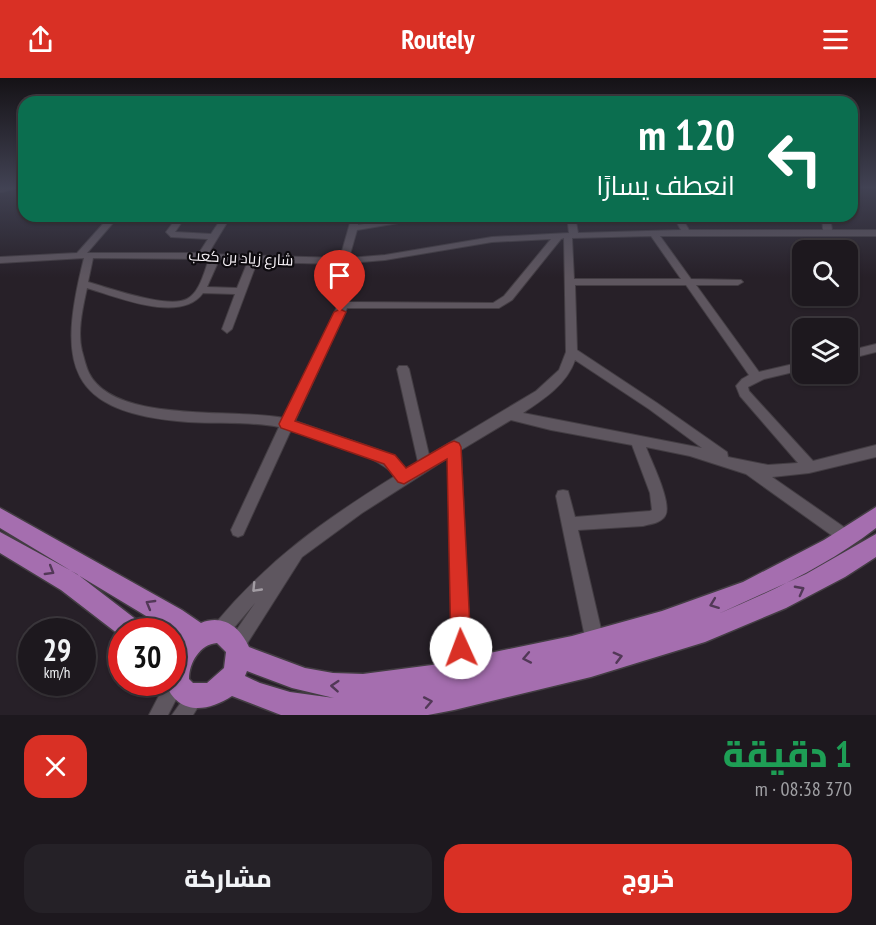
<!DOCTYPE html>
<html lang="ar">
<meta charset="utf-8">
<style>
:root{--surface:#1d181e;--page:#252127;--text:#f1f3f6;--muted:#a0a0a4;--line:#3b373c;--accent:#d93025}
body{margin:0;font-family:"PT Sans Narrow",Cairo,sans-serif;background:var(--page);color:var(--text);direction:rtl;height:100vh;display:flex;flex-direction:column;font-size:22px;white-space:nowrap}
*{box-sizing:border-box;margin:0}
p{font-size:20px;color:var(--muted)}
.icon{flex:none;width:33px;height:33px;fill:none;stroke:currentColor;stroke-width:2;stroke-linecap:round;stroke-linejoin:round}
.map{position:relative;height:637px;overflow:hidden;direction:ltr}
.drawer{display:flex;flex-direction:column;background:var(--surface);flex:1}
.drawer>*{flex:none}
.guide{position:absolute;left:18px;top:18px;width:840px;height:126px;border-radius:18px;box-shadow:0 2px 4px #0004,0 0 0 2px var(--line);direction:rtl;background:#0b6e4f;color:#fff;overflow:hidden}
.buttons{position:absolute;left:792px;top:162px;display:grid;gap:12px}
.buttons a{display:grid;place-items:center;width:66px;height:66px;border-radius:12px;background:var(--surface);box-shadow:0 2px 4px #0004,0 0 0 2px var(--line);font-size:30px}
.speed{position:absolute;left:18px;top:540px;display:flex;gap:12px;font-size:30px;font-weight:700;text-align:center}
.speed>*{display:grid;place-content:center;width:78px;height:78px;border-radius:50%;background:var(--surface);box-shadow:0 2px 4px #0004,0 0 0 2px var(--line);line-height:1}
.speed small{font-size:15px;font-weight:400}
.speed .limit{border:9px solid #d22;background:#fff;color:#111}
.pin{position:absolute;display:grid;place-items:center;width:51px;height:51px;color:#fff;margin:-62px -26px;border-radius:50% 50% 50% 0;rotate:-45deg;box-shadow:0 0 6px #0007}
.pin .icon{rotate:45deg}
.me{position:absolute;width:66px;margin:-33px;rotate:358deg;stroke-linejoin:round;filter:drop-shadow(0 0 4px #0008)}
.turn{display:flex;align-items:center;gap:21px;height:126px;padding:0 24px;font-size:27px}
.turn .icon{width:78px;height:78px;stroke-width:2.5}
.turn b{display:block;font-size:42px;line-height:51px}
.round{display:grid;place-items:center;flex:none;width:63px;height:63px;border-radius:18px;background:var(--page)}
.head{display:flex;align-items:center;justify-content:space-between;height:102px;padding:0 24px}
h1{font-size:36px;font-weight:800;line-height:45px;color:#1e9e55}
.button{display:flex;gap:12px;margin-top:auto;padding:12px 24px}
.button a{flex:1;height:69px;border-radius:18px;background:var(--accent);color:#fff;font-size:24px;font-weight:800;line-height:69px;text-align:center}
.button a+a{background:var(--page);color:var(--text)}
header{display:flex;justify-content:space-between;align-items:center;height:78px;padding:0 24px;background:var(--accent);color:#fff;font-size:27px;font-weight:800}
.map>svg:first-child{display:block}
</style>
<header><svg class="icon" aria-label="menu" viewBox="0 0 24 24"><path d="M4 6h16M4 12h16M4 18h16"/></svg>Routely<svg class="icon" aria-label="share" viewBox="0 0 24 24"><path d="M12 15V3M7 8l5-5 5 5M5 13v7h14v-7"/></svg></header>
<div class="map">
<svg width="876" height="637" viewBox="0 0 876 637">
<rect width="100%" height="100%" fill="#272028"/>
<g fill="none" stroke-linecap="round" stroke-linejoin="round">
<defs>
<path id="minor" d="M0 110H17L2 114H0Z
M110 138H119L87 175H199L208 161 171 159 166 154 178 138H186L175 154 211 156 223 138H231L208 176 340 180 352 138H360L358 147 413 138H432L428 140 357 152 349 180 385 177 492 159 569 155 567 138H575L578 155 681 152 673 138H681L689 152H823L822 138H830L832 152H876V158H660L691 201 741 202 743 204 738 207H696L759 294 802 284V292L764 301 748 309 749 313 813 383 876 367V379L809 395 772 399 851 454 853 459 851 464 846 466 841 464 746 396 690 378 646 369C651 383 673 426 665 438 661 445 650 446 643 448L578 452 604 564 601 570 595 573 589 570 586 564 556 418 558 413 563 412 568 413 575 439 650 433 652 432 650 415 632 367 551 352 511 342 461 372 471 593 468 599 462 602 456 599 453 593 448 380 362 435 302 479 243 572 237 575 231 572 228 566 231 560 255 525 226 559 220 561 214 559 212 553 214 547C269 481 323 443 395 398 378 377 318 360 291 352L243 457 238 459 233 457 231 452 279 349C249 343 218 346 188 344 66 335 57 287 84 180L0 185V179L77 175ZM651 158 681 201H574L572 160ZM564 160 566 274 559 292 536 313 429 377 409 291 407 288H399L397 291 418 384 406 391 397 381 382 373 295 343 347 230H499L512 222 561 161ZM551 161 504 218 493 225 348 224 349 185 385 182 492 164ZM93 180 209 181C204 194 200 214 187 221 168 231 109 210 88 204ZM219 182 248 183 237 210 207 209ZM257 184 339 186 338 227 284 340C235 330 114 346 89 295 86 289 84 280 82 273 77 253 83 229 87 210 117 219 181 246 203 215L235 216 222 251 227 255 232 251ZM575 207H686L749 297 742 301 736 308 740 318 798 385 768 387 728 379 727 374 657 325 577 272ZM575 282 649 331 702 370 523 335C544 321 567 306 575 282Z
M876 266V274L848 281V273Z
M177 593 183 596 186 602 168 637H149L166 604H172V595Z
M195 610 201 613 204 619 193 637H172L189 613Z"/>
<path id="major" d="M876 429V450C828 487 773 513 718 536L806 496 876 456V479L845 499 786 530 705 564 591 599 454 632 428 637H281L232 618C206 635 177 637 165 604H172V573L181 559 0 450V430L182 532 201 545C223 536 240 549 249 569L305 590 333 595 363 596 432 587 572 558 662 533 743 504 824 462ZM217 565 226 574 224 590 207 605H193L189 601C189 585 200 566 217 565ZM247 593 292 610 334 620 290 614 260 605 245 598Z
M0 454 77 496 142 546 145 554H122V559L61 512 0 475Z"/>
</defs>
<!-- minor casing -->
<use href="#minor" stroke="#433d43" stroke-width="2"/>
<!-- major casing -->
<use href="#major" stroke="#433d43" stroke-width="3"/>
<!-- minor -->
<use href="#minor" fill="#5e565f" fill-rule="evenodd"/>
<!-- major -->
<use href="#major" fill="#a56eaf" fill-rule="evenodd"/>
</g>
<!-- one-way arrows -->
<defs><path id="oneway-chevron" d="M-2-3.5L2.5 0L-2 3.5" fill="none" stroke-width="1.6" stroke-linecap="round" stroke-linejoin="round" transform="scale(1.5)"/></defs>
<g stroke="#523857">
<use href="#oneway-chevron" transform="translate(50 493) rotate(31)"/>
<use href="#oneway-chevron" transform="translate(800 512) rotate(-28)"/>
<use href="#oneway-chevron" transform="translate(150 526) rotate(-150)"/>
<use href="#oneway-chevron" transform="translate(714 526) rotate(159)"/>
<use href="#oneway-chevron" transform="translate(618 579) rotate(-15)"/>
<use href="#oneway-chevron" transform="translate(527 580) rotate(169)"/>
<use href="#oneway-chevron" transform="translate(335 608) rotate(-176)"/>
<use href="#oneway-chevron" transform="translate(428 624) rotate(-11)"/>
</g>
<use stroke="#a29ca3" href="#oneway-chevron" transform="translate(256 510) rotate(134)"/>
<!-- sky -->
<linearGradient id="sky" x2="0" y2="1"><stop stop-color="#151216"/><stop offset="0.55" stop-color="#414253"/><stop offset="1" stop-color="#414253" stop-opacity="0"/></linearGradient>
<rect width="876" height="199" fill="url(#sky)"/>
<!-- route -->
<path fill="#d93025" stroke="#8d1f18" stroke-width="1.5" d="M340 231 346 234 295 343 395 377 406 390 449 365 454 363 459 365 461 369 471 570 468 577 461 580 454 577 451 570 447 381 404 406 398 404 384 386 281 350 279 346 334 234Z"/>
<g text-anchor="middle" stroke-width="4.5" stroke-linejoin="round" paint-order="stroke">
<!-- far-street labels -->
<g font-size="15" fill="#f6f1f6" stroke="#0e0b0f">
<text transform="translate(241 180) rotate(3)" y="5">شارع زياد بن كعب</text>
</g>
</g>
</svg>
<div class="buttons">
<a><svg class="icon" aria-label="search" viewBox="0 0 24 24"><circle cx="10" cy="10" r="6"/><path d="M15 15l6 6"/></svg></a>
<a><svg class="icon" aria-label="layers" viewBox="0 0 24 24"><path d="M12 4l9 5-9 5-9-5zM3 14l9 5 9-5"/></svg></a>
</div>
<div class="speed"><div>29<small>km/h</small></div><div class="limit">30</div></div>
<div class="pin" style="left:340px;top:234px;background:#d93025"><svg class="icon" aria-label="arrive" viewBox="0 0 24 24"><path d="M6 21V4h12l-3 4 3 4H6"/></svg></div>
<svg class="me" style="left:461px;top:570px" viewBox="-20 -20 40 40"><circle r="19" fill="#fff"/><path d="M0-13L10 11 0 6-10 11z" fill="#d93025"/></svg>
<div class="guide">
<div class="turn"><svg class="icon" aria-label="left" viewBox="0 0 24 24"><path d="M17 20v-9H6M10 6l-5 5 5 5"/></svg><div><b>120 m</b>انعطف يسارًا</div></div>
</div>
</div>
<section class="drawer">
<div class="head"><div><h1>1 دقيقة</h1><p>370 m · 08:38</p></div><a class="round" style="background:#d93025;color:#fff"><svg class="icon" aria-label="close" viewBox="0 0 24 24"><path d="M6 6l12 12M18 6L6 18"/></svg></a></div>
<div class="button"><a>خروج</a><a>مشاركة</a></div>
</section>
